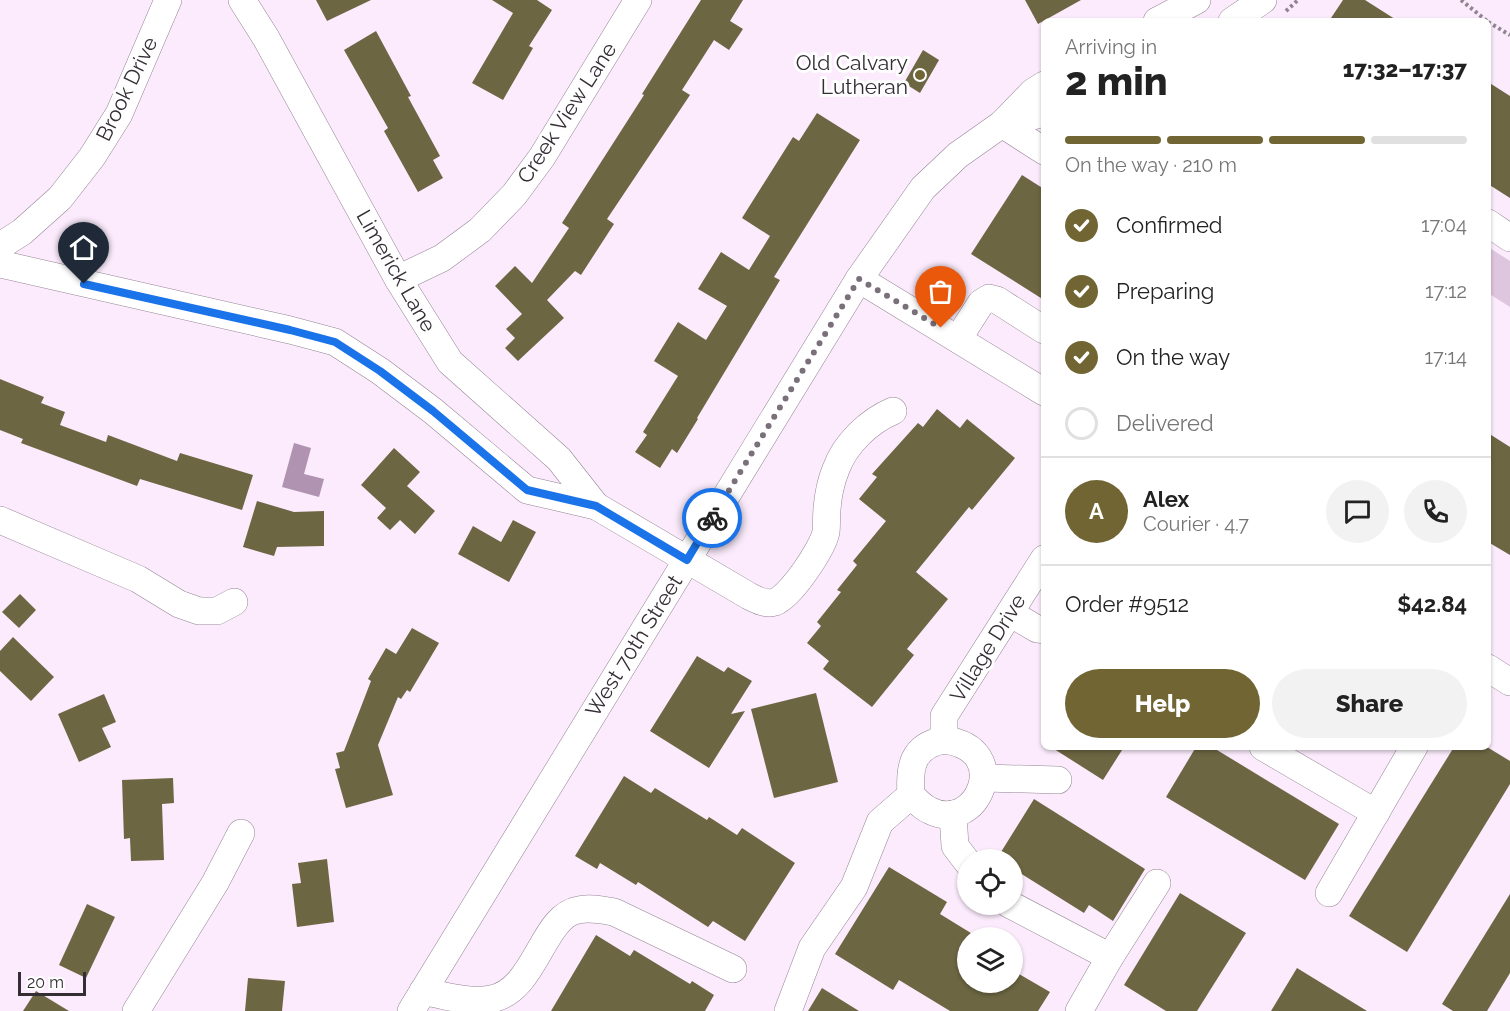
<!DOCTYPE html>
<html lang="en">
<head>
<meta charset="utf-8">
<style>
  :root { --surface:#fff; --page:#f2f2f2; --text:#222; --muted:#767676; --line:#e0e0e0; --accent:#716633 }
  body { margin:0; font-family:Raleway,sans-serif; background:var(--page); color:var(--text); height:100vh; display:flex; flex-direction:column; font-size:22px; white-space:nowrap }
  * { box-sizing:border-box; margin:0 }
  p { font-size:20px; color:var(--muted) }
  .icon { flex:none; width:33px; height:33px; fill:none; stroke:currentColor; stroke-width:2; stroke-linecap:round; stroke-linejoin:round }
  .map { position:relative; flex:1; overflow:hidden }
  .panel { position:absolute; left:1041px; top:18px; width:450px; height:732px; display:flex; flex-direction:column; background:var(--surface); border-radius:9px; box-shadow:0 2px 4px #0004 }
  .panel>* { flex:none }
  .tools { position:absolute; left:957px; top:849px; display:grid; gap:12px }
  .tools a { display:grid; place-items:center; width:66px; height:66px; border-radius:50%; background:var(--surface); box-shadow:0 2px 4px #0004; font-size:30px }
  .scale { position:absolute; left:18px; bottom:15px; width:68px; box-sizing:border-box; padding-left:6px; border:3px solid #342e34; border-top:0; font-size:16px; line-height:21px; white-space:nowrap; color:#342e34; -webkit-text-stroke:4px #fefefe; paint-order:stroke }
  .pin { position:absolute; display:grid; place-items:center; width:51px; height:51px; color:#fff; margin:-62px -26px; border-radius:50% 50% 50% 0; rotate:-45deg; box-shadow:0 0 6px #0007 }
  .pin .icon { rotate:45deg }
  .courier { position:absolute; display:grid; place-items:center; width:60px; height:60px; margin:-30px; border:4px solid #1a73e8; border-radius:50%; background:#fff; color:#222; box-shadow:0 2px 8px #0007 }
  .headline em { font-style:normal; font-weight:800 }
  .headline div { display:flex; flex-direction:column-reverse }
  .headline { display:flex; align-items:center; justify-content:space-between; height:102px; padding:0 24px }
  h1 { font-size:39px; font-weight:800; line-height:45px }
  .bar { display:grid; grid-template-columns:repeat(4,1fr); gap:9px 6px; align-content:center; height:72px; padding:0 24px }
  .bar i { height:8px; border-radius:4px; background:var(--line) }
  .bar .active { background:var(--accent) }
  .bar p { grid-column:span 4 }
  .line { display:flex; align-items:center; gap:15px; padding:0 24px; border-top:2px solid var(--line) }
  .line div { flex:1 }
  .round { display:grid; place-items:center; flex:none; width:63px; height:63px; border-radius:32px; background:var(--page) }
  ol { padding:0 24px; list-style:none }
  li { display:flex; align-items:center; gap:18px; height:66px }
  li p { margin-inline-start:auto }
  li .icon { padding:6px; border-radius:50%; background:var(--accent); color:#fff; stroke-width:4 }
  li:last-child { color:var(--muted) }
  li i { width:33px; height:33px; border:3px solid var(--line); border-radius:50% }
  .cta { display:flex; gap:12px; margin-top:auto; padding:12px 24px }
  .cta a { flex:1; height:69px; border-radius:36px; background:var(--accent); color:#fff; font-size:24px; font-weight:800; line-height:69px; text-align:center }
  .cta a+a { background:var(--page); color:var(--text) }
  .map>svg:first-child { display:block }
  .green { fill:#dec6de }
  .water { fill:#af93b0 }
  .building { fill:#6d6643 }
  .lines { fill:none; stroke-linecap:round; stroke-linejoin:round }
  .minor-casing { stroke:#948594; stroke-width:28 }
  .path { stroke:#8f848f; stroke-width:4; stroke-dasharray:3 3; stroke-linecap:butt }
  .minor { stroke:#fff; stroke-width:27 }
  .done { stroke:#7a707a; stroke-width:6; stroke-dasharray:0 10.8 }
  .route { stroke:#1a73e8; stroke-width:8 }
  .poi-dot { fill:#716633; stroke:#fefefe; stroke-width:2 }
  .labels { text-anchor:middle; stroke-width:6; stroke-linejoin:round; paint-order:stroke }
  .poi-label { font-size:21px; fill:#342e34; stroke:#fefefe; text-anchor:end }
  .street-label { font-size:21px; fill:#342e34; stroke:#fefefe }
</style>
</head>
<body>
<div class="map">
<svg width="1510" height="1011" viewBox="0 0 1510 1011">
  <rect width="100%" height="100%" fill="#fbebfc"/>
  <path class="green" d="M1488,247L1510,261V307L1488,293Z"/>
  <path class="water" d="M294,443L311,448L304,474L324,479L319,497L282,487Z"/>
  <g class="building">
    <path d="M316,0H371L327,21Z"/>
    <path d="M492,0H537L552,10L529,46L533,48L503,100L472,83L513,13Z"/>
    <path d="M701,0H743L730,21L743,29L729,50L714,40L682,90L690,95L607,219L614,224L581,275L575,271L547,300L564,318L518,361L505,348L515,338L506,329L522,314L495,286L515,266L532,283L569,228L562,223L644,95L642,94Z"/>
    <path d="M1025,0H1081L1038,24Z"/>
    <path d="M1343,0H1365L1398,21H1329Z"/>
    <path d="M376,31L411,96L408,97L440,156L433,160L443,178L418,192L384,131L388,128L344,50Z"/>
    <path d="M923,50L939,60L920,93L904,83Z"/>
    <path d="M1488,82L1510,96V198L1488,184Z"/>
    <path d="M817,113L860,140L774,277L780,280L697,418L698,419L677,453L672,449L660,468L635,452L647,435L643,432L678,376L654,361L678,322L706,340L727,306L698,289L721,252L749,270L770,236L742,218L793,137L799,141Z"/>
    <path d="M1022,175L1044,189V300L971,254Z"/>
    <path d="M0,379L44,397L41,403L65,412L60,425L106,442L108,435L177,461L180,453L253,475L242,510L140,479L137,486L21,443L23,439L0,430Z"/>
    <path d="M937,409L960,428L967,419L1015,458L972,510L969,507L916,572L948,599L907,649L914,655L872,707L823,669L829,661L807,643L821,626L817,622L841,592L837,590L857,565L853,561L886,521L859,499L877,477L872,474L918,423L923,427Z"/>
    <path d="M1488,433L1510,447V555L1488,542Z"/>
    <path d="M394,448L420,472L407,486L435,511L415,534L400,520L390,530L377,518L386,508L361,485Z"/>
    <path d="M257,501L294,512L324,511V546L277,547L274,556L243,547Z"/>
    <path d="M513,520L536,532L509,582L458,554L473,526L501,542Z"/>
    <path d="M20,594L36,610L19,628L2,612Z"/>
    <path d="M412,628L439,643L410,692L407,690L401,699L398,697L378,745L393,795L346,808L335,769L340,768L336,753L344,751L371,681L368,679L386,648L396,654Z"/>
    <path d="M13,637L54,677L31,701L0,671V651Z"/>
    <path d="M697,656L724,672L728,667L752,681L731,714L745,711L709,768L650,731Z"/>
    <path d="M816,693L838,782L774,798L751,709Z"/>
    <path d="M104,694L116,722L102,728L111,747L79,762L58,714Z"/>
    <path d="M1051,747H1124L1103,780Z"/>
    <path d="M1196,747H1212L1339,824L1305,880L1166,797Z"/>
    <path d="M1454,747H1487L1510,761V784L1407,952L1349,916Z"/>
    <path d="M624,776L651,793L655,788L707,820L709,817L737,835L742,828L795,863L745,941L713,921L708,927L638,882L636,885L600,863L597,869L575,856Z"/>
    <path d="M173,778L174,803L162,804L164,860L131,861L130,838L124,839L122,780Z"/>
    <path d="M1034,799L1145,869L1113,921L1089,905L1084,913L1012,868V860H996Z"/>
    <path d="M327,859L334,922L297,927L292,884L301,883L298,863Z"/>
    <path d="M889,867L947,902L940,914L979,938H968V982H1012V970L1050,992L1038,1011H950L899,980L893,990L835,954Z"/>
    <path d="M1180,893L1246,933L1197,1011H1166L1124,985Z"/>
    <path d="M1510,894V973L1487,1011H1453L1442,1004Z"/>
    <path d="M87,904L115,917L86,978L59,965Z"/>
    <path d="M596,935L630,956L634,950L690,984L692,981L714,995L705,1011H551Z"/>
    <path d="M1297,968L1367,1011H1271Z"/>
    <path d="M248,978L285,981L282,1011H245Z"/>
    <path d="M822,988L859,1011H808Z"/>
    <path d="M36,991L69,1011H23Z"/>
  </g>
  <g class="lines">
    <defs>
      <g id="minor">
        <path d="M242,0L266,38L398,279L450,362L559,459L596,506"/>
        <path d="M1157,21L1197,0"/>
        <path d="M1232,21L1263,0"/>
        <path d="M1002,124L1044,151"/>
        <path d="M1003,124L1044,113"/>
        <path d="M1488,223L1510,238"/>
        <path d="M0,246L22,232L60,198L92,157L119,114L168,0"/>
        <path d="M0,264L290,330L335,342L380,371L433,411L527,490L596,506L749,596C757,600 766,605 775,602C791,596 823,548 826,532C827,524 826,517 827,509C828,496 831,481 836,469C845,444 869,421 893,411"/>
        <path d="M398,279L442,258L480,230L514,195L542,157L638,0"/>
        <path d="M859,279L1044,392"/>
        <path d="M958,339L981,303L989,298L997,300L1044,330"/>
        <path d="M0,520L138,579L179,604L199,611H217L234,602"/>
        <path d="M1010,613L1037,629L1044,630"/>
        <path d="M1488,668L1510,682"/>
        <path d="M944,740C1015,748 977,836 929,810C922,807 916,800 911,795C909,767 912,746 944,740Z"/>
        <path d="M944,740V716L1044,559"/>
        <path d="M1263,747L1376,813"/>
        <path d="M985,778L1058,780"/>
        <path d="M953,814L955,846L968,863"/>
        <path d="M1329,893L1414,747"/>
        <path d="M1009,904L1110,957L1079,1011"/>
        <path d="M1110,957L1157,883"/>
        <path d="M423,991C446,996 468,1003 491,999C536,991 542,916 578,910C590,907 602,910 614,912L733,969"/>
        <path d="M136,1011L215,883L241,833"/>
        <path d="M411,1011L859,279L923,188L958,155L1002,124L1033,92L1044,85"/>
        <path d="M788,1011L812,948L854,887L880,822L911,795"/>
      </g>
    </defs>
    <use href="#minor" class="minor-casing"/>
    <g class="path">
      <path d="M1461,0L1487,21"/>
      <path d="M1286,11L1298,0"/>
      <path d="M1488,22L1510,35"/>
    </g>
    <use href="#minor" class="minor"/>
  </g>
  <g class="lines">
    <path class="done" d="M712,518L859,279L941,328"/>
    <path class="route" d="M84,284L290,330L335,342L380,371L433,411L527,490L596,506L687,560L712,518"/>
  </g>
  <circle class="poi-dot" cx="920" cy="75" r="6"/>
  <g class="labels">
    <g class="poi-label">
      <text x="908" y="70">Old Calvary<tspan x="908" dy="24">Lutheran</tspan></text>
    </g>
    <g class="street-label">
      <text transform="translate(127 89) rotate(-64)" y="7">Brook Drive</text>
      <text transform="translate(567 113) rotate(-57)" y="7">Creek View Lane</text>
      <text transform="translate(396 271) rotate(60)" y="7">Limerick Lane</text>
      <text transform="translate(634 646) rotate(-58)" y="7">West 70th Street</text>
      <text transform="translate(988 648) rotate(-58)" y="7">Village Drive</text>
    </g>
  </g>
</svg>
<div class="tools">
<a><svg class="icon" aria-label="locate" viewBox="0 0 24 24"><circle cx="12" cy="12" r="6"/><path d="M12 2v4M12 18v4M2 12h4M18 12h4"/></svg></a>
<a><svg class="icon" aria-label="layers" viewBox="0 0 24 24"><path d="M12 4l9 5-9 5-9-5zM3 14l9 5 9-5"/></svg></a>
</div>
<div class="scale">20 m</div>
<div class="pin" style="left:941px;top:328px;background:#ea580c"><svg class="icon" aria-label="bag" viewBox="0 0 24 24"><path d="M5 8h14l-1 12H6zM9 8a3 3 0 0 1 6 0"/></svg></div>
<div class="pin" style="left:84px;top:284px;background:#1f2937"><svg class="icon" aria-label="home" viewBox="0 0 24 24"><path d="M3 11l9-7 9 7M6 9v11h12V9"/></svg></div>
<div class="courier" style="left:712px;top:518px"><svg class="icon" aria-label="bike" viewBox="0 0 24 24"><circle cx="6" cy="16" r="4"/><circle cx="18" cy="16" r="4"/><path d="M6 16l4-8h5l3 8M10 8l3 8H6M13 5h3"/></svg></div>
<section class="panel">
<div class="headline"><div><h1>2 min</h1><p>Arriving in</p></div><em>17:32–17:37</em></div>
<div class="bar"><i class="active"></i><i class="active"></i><i class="active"></i><i></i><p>On the way · 210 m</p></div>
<ol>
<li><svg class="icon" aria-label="check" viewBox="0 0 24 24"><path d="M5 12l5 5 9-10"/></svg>Confirmed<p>17:04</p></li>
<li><svg class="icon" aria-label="check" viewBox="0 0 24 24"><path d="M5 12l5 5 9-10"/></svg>Preparing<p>17:12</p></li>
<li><svg class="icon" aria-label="check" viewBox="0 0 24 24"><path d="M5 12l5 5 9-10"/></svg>On the way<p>17:14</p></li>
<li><i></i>Delivered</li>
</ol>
<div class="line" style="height:108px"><b class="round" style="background:var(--accent);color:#fff">A</b><div><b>Alex</b><p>Courier · 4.7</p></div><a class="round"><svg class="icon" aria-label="chat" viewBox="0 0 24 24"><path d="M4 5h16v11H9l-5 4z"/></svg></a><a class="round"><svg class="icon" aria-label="phone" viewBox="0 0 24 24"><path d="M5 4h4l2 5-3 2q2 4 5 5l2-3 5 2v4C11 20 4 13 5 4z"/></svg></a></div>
<div class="line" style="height:78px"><div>Order #9512</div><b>$42.84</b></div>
<div class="cta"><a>Help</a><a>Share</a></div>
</section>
</div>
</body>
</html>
